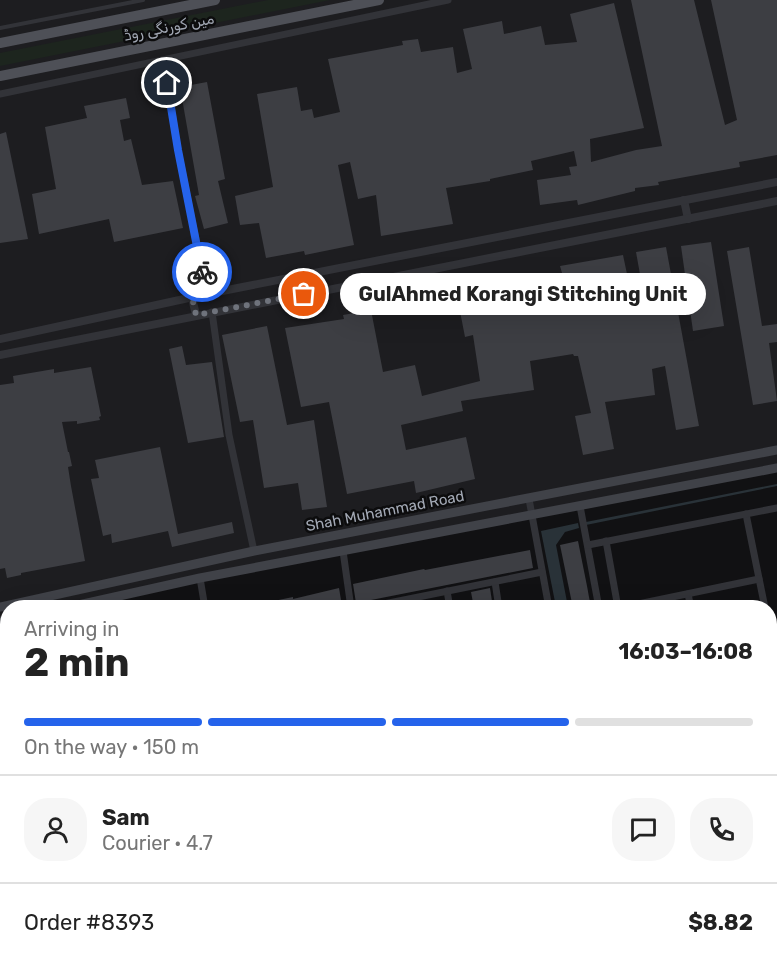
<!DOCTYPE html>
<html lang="en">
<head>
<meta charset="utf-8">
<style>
  :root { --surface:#fff; --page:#f6f6f6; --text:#222; --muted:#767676; --line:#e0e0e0; --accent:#2563eb }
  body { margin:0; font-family:Rubik,Cairo,sans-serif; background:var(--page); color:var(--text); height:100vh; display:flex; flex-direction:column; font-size:22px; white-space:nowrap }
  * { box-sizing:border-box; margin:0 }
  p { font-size:20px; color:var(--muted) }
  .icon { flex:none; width:33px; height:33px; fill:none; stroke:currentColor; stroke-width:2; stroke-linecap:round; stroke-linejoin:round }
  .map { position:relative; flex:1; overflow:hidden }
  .drawer { position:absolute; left:0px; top:600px; width:777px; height:372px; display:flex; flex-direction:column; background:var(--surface); border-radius:24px 24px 0 0; box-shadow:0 6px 24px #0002 }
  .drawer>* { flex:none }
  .pin { position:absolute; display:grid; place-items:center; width:51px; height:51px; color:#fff; margin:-26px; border:3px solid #fff; border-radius:50%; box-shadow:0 2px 6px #0007 }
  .courier { position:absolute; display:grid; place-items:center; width:60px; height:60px; margin:-30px; border:4px solid #2563eb; border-radius:50%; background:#fff; color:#222; box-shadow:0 2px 8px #0007 }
  .bubble { position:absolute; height:42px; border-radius:21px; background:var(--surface); box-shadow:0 6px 24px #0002; font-size:20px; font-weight:700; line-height:42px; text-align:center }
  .summary em { font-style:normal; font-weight:700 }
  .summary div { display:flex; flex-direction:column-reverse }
  .summary { display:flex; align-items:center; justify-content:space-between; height:102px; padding:0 24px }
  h1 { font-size:39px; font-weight:700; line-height:45px }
  .bar { display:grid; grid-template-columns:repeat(4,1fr); gap:9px 6px; align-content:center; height:72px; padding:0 24px }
  .bar i { height:8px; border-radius:4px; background:var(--line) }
  .bar .current { background:var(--accent) }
  .bar p { grid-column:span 4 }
  .line { display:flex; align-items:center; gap:15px; padding:0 24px; border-top:2px solid var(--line) }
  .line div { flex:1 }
  .round { display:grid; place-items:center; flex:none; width:63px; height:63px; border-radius:24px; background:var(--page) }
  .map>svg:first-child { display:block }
  .built { fill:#1d1d20 }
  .green { fill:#1d251e }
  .water { fill:#293238 }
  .building { fill:#3d3e43 }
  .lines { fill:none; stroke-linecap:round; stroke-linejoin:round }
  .service { stroke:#323338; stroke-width:4 }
  .minor { stroke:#323338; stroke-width:7 }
  .tertiary { stroke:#323338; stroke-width:8 }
  .secondary { stroke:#404248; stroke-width:9 }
  .primary { stroke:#4e5057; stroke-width:10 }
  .done { stroke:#6f737c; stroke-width:6; stroke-dasharray:0 10.8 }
  .route { stroke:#2563eb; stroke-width:8 }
  .labels { text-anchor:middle; stroke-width:5; stroke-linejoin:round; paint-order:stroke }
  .street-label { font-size:15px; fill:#a2a8b4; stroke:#0c0c0d }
</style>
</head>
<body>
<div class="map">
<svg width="777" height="972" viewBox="0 0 777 972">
  <rect width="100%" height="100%" fill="#111113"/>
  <path class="built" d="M0,0H777V464L54,607L8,608L7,617L0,618Z"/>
  <path class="green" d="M268,0H330L0,66V53Z"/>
  <g class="water">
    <path d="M777,484V486L586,525V522Z"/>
    <path d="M578,523L579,528L565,532L556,545L568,607H556L541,531Z"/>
  </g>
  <g class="building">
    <path d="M631,0H694L725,125L737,120L711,0H777V155L739,162L740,167L658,182L659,185L635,188V191L578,205L577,200L540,205L537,180L571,175L569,167L577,166L574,151L531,161L533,170L490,179V181L446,188L453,224L381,236L376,195L358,199L350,162L338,165L354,245L305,255L304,251L266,258L259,223L240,225L235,196L273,187L257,94L297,87L301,111L312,109L314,118L340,112L328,59L403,45L402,41L418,39L421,52L453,47L457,73L472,69L463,29L502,21L504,34L541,26L545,45L577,42L570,14L614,3L644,128L590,139L591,162L636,150L662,146Z"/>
    <path d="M207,82L225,179L218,181L228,223L204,229L195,196L199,195L180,87Z"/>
    <path d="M126,98L130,118L120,120L124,141L131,139L142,185L173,181L183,228L114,242L109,219L39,234L32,194L56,189L45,127L87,118L84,106Z"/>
    <path d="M6,132L28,239L0,243V134Z"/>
    <path d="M711,242L724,326L693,331L681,246Z"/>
    <path d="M666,247L699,426L676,430L665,366L652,369L655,395L605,402L614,449L583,455L575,416L591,413L578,356H574L573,354L530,361L534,390L461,401L463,411L401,425L406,450L466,437L475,479L416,493L414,481L347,494L329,402L301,407L285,328L344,319L343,315L371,310L383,372L415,365L422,396L480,381L473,335L465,337L457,296L493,289L492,285L562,273L560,266L623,255L631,293L643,291L636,252Z"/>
    <path d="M749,247L762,326L777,324V342L769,343L777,401L753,405L727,251Z"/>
    <path d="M267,326L287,425L314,420L327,507L302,510L298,483L264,488L253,420L240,422L222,335Z"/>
    <path d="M182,346L186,365L212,362L224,437L188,443L169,349Z"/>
    <path d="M91,367L101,416L99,417L100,420L77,424V421L62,422L68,452H69L72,466L68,467L71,486L85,561L21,573V575L7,578L5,568L0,569V385L14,383L13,376L54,369V373Z"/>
    <path d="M160,447L178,534L232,522L234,533L172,547L168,531L112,543L111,534L103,536L91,479L99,478L95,460Z"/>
    <path d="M578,541L587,586L591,608H573L560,545Z"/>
    <path d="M530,550L533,568L356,603L353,584L424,569L425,570Z"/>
    <path d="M339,588L342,606L259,608V604L293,597V599Z"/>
    <path d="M490,588L493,608H474L471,592Z"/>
    <path d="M8,724V744H4L8,762V856L0,857V725Z"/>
    <path d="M2,926L8,948V964H9L10,972H0V927Z"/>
    <path d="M777,947V972H695L693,964H770V948Z"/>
    <path d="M21,964H48L49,972H22Z"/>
    <path d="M183,964H220L221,972H185Z"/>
  </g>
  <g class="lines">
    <path class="service" d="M0,28L143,0"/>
    <g class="minor">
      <path d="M164,61L178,150L207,294"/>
      <path d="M0,94L448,0"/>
      <path d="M212,312L229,435L254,551"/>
      <path d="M529,499L549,608"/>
      <path d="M580,506L599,608"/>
      <path d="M746,514L765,608"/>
      <path d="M606,541L618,608"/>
      <path d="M588,545L777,508"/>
      <path d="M343,551L351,608"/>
      <path d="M200,578L205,608"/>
      <path d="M495,582L499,608"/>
      <path d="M447,591L450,608"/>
      <path d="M688,594L691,608"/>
      <path d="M364,608L542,572"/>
      <path d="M619,608L759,579"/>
      <path d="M6,620L8,631"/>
      <path d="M770,633L777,671"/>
      <path d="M0,718L8,716"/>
      <path d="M0,890L8,927"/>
      <path d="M15,964L16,972"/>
      <path d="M72,964L74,972"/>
      <path d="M128,964L129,972"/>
      <path d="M177,964L179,972"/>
      <path d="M226,964L227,972"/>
      <path d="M272,964L274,972"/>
      <path d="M321,964L322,972"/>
      <path d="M369,964L371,972"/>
      <path d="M420,964L421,972"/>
      <path d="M470,964L471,972"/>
      <path d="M518,964L519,972"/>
      <path d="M567,964L568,972"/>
      <path d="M617,964L618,972"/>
      <path d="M668,964L669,972"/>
      <path d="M687,964L689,972"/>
    </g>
    <g class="tertiary">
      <path d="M684,200L688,219"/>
      <path d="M192,298L196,315"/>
      <path d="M0,339L207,294L777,182"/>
      <path d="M0,355L777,201"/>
      <path d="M770,926L777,925"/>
      <path d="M770,938L777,936"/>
    </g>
    <g class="secondary">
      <path d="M0,607L254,551L777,450"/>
      <path d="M65,608L200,578L777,468"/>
      <path d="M0,621L8,620"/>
    </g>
    <g class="primary">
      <path d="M0,43L215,0"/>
      <path d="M0,76L379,0"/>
    </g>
  </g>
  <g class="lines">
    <path class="done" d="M202,272L207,294L192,297L196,315L304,294"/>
    <path class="route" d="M167,83L178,150L202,272"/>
  </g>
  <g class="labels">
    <g class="street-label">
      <text transform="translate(169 27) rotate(-11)" y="5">مین کورنگی روڈ</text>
      <text transform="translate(385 511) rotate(-11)" y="5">Shah Muhammad Road</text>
    </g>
  </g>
</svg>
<div class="pin" style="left:304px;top:294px;background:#ea580c"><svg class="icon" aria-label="bag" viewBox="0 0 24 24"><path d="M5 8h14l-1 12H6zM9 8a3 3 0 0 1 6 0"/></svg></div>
<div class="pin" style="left:167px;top:83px;background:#1f2937"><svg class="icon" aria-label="home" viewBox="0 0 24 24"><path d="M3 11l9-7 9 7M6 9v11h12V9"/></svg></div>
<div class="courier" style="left:202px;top:272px"><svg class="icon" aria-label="bike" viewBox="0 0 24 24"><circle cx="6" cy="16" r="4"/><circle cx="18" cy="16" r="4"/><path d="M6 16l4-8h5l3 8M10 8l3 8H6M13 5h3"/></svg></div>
<div class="bubble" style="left:340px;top:273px;width:366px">GulAhmed Korangi Stitching Unit</div>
<section class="drawer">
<div class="summary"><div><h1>2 min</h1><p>Arriving in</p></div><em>16:03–16:08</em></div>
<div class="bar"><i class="current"></i><i class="current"></i><i class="current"></i><i></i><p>On the way · 150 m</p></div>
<div class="line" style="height:108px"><a class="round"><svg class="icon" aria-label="person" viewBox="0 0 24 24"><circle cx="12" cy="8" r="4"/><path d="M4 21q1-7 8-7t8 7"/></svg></a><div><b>Sam</b><p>Courier · 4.7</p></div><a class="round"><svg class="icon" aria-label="chat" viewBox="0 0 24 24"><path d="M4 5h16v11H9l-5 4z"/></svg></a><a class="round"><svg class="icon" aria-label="phone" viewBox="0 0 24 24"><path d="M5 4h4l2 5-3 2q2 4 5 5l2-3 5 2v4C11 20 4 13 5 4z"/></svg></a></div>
<div class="line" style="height:78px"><div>Order #8393</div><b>$8.82</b></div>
</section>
</div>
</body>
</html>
